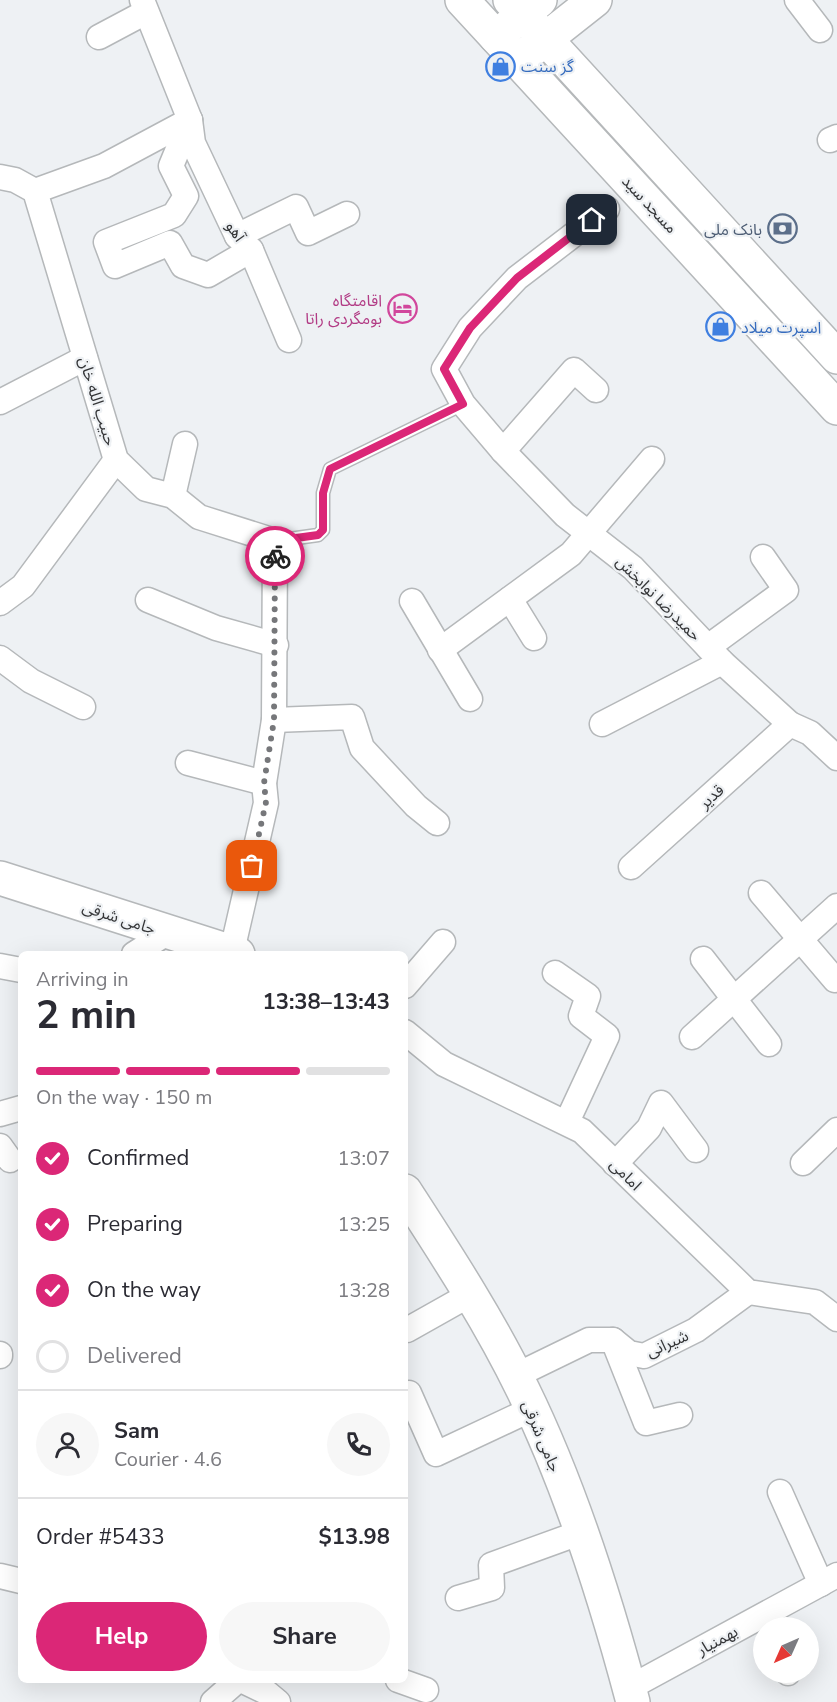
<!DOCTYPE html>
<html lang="en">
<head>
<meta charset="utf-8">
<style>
  :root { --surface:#fff; --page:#f7f7f7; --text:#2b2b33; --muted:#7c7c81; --line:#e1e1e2; --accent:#db2777 }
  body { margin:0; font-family:"Nunito Sans","Noto Sans Arabic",sans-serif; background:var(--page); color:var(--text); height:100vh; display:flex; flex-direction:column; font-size:22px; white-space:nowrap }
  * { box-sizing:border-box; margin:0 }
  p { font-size:20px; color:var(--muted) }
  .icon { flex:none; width:33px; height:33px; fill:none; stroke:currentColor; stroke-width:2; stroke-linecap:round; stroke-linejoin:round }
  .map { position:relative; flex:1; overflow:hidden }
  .details { position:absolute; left:18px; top:951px; width:390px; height:732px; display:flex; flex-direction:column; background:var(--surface); border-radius:9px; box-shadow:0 6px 24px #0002 }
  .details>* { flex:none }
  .needle { width:39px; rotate:225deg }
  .controls { position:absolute; left:753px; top:1617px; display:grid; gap:12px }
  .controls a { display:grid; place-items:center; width:66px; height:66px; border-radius:50%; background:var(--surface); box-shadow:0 6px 24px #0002; font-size:30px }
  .pin { position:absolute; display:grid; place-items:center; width:51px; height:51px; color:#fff; margin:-26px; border-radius:12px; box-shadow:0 3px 9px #0006 }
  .courier { position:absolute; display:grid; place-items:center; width:60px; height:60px; margin:-30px; border:4px solid #db2777; border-radius:50%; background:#fff; color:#222; box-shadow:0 2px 8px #0007 }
  .head em { font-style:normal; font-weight:700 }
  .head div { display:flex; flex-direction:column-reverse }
  .head { display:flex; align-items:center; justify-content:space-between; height:102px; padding:0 18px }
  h1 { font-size:39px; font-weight:700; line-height:45px }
  .bar { display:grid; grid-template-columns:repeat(4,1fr); gap:9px 6px; align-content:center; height:72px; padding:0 18px }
  .bar i { height:8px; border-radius:4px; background:var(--line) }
  .bar .current { background:var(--accent) }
  .bar p { grid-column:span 4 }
  .line { display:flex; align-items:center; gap:15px; padding:0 18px; border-top:2px solid var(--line) }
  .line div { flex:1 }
  .round { display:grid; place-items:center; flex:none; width:63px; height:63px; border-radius:32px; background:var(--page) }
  ol { padding:0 18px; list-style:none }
  li { display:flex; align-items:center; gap:18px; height:66px }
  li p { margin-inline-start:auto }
  li .icon { padding:6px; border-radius:50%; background:var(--accent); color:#fff; stroke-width:4 }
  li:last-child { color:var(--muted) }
  li i { width:33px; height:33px; border:3px solid var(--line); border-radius:50% }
  .action { display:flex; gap:12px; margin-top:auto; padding:12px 18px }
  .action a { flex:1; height:69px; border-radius:36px; background:var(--accent); color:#fff; font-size:24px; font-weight:700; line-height:69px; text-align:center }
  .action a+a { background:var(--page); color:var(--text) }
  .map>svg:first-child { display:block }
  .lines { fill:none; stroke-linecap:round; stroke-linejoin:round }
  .lane-casing { stroke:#b5b8ba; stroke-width:15 }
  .street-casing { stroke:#b5b8ba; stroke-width:27 }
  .secondary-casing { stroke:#b5b8ba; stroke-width:36 }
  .primary-casing { stroke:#b5b8ba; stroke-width:36 }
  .lane { stroke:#fff; stroke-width:12 }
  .street { stroke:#fff; stroke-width:24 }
  .secondary { stroke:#fff; stroke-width:33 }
  .primary { stroke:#fff; stroke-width:33 }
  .done { stroke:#76777a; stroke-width:6; stroke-dasharray:0 10.8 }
  .route { stroke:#db2777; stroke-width:8 }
  .labels { text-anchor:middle; stroke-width:4.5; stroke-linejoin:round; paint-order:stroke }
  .shop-label { font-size:16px; fill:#366cbe; stroke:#eef1f4; text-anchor:start }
  .street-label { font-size:16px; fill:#353638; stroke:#eef1f4 }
  .service-label { font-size:16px; fill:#4e5e75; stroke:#eef1f4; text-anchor:end }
  .hotel-label { font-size:16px; fill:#b23c85; stroke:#eef1f4; text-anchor:end }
</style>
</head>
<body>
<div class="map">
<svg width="837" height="1702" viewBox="0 0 837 1702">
  <rect width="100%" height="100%" fill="#eef1f4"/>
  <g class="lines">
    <defs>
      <path id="lane" d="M275,541L318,535L323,530V493L330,469L463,404"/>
      <g id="street">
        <path d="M142,0L190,120L193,143L237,236L251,250L289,340"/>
        <path d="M797,0L820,30"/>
        <path d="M99,37L146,12"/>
        <path d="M190,120L171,166L186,196L174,215L106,242L115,266L170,243L183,266L208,275L251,250"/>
        <path d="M830,140L837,137"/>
        <path d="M0,177L15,180L35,191L116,460L146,489L173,496L199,517L275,541L274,720L264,783L266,803L232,951"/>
        <path d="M35,191L104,166L190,120"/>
        <path d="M607,209L517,278L470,328L444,369L463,404L503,451L565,515L633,568L722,662L790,724L810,733L837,758"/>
        <path d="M237,236L296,207L308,233L347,214"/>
        <path d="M0,402L85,358"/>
        <path d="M503,451L574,370L596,390"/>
        <path d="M173,496L185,444"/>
        <path d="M510,599L534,638"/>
        <path d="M148,600L216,628L276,645"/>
        <path d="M412,601L470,699"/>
        <path d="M0,603L23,586L116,460"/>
        <path d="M708,647L786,590L763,557"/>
        <path d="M440,650L571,554L652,459"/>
        <path d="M0,658L31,681L83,707"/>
        <path d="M274,720L352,717L362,748L416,806L437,823"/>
        <path d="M602,724L722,662"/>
        <path d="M188,763L264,783"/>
        <path d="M631,867L790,724"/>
        <path d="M761,893L835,980"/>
        <path d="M134,954L167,933"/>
        <path d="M703,959L769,1044"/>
        <path d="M0,966L21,970"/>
        <path d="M555,973L588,996L581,1016L607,1036L567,1122"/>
        <path d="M405,986L443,942"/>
        <path d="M405,1032L444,1064L582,1131L748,1292L815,1302L837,1319"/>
        <path d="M692,1037L837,906"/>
        <path d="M0,1114L21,1108"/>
        <path d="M0,1146L10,1160"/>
        <path d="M803,1163L837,1130"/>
        <path d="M615,1164L649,1128L661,1103L696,1150"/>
        <path d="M407,1330L471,1294"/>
        <path d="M613,1340L646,1423L680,1415"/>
        <path d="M0,1354V1356"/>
        <path d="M515,1376L589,1340H613L629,1353L644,1356L696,1330L748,1292"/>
        <path d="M409,1393L436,1454L532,1409"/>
        <path d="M780,1492L821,1584"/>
        <path d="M0,1576L21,1581"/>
        <path d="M458,1598L492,1588L491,1565L582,1532"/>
        <path d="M788,1672V1673"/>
        <path d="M241,1680L266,1692L278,1702"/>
        <path d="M398,1680L426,1690"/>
        <path d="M629,1688L837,1575"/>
        <path d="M213,1702L238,1680"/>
      </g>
      <g id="secondary">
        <path d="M496,37L540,0"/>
        <path d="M519,60L595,0"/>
        <path d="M0,878L238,954"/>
        <path d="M405,1191C447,1256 489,1320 523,1390C571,1488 605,1596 633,1702"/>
      </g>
      <g id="primary">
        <path d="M462,0L837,408"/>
        <path d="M510,0L837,357"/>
      </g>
    </defs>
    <use href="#lane" class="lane-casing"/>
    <use href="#street" class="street-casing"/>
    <use href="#secondary" class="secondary-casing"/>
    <use href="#primary" class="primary-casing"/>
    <use href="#lane" class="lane"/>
    <use href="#street" class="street"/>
    <use href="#secondary" class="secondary"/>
    <use href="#primary" class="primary"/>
  </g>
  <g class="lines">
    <path class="done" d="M252,866L266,802L264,783L274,720L275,556"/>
    <path class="route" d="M275,556L274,541L318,535L323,530V493L330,469L463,404L444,369L470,328L517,278L592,220"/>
  </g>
  <defs>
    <symbol id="shop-ring" viewBox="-11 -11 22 22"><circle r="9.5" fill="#eef1f4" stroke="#3f7fe0" stroke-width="1.5"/><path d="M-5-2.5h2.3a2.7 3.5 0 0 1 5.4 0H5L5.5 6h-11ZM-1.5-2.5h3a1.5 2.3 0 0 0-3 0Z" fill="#3f7fe0"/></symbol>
    <symbol id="bank-ring" viewBox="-11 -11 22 22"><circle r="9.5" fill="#eef1f4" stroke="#5c6f8a" stroke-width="1.5"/><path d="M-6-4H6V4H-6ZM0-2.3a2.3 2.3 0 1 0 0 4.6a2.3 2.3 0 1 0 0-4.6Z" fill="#5c6f8a"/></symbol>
    <symbol id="hotel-ring" viewBox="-11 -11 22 22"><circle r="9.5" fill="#eef1f4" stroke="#d1479c" stroke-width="1.5"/><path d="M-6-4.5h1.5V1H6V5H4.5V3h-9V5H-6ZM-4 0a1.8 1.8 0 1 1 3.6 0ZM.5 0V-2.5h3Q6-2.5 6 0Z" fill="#d1479c"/></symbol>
  </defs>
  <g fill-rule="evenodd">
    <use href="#shop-ring" x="484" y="50" width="33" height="33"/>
    <use href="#bank-ring" x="766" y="212" width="33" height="33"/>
    <use href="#hotel-ring" x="386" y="292" width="33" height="33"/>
    <use href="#shop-ring" x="704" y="310" width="33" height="33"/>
  </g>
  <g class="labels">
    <g class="shop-label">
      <text x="521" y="72">گز سنت</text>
      <text x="741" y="333">اسپرت میلاد</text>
    </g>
    <g class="street-label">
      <text transform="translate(650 204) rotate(47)" y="6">مسجد سید</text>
      <text transform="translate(236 231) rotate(56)" y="6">آهو</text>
      <text transform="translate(98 401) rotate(73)" y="6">حبیب الله خان</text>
      <text transform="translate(659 598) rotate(45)" y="6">حمیدرضا نوابخش</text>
      <text transform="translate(711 796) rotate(-42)" y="6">قدیر</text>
      <text transform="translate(119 917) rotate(18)" y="6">جامی شرقی</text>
      <text transform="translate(626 1174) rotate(45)" y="6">امامی</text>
      <text transform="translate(667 1343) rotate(-24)" y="6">شیرانی</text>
      <text transform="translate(542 1436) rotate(67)" y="6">جامی شرقی</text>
      <text transform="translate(717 1640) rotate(-29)" y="6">بهمنیار</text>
    </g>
    <g class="service-label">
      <text x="762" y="235">بانک ملی</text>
    </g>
    <g class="hotel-label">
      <text x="382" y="306">اقامتگاه<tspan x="382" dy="18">بومگردی راتا</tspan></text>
    </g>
  </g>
</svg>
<div class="controls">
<a><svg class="needle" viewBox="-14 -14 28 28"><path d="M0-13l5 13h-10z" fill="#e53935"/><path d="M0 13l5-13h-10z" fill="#7c7c81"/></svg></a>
</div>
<div class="pin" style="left:252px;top:866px;background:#ea580c"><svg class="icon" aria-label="bag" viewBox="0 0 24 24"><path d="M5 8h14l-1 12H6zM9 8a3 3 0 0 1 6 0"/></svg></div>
<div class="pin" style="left:592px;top:220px;background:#1f2937"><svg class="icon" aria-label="home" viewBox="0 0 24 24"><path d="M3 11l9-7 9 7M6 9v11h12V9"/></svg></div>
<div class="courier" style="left:275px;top:556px"><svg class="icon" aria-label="bike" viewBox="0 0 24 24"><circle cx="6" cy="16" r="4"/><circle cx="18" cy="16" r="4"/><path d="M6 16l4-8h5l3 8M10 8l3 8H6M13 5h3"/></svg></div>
<section class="details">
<div class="head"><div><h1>2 min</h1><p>Arriving in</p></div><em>13:38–13:43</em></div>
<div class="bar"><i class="current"></i><i class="current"></i><i class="current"></i><i></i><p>On the way · 150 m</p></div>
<ol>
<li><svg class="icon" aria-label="check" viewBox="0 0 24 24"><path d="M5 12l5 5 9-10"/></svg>Confirmed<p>13:07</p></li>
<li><svg class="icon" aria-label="check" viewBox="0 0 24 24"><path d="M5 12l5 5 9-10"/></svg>Preparing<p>13:25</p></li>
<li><svg class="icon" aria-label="check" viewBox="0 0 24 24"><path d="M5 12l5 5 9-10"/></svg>On the way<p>13:28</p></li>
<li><i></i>Delivered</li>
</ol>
<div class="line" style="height:108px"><a class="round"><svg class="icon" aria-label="person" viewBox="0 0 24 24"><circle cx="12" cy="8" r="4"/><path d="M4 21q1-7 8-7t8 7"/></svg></a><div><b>Sam</b><p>Courier · 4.6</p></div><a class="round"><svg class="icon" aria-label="phone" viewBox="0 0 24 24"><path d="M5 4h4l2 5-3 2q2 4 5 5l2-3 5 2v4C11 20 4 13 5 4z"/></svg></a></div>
<div class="line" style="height:78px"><div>Order #5433</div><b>$13.98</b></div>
<div class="action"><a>Help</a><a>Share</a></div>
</section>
</div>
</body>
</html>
